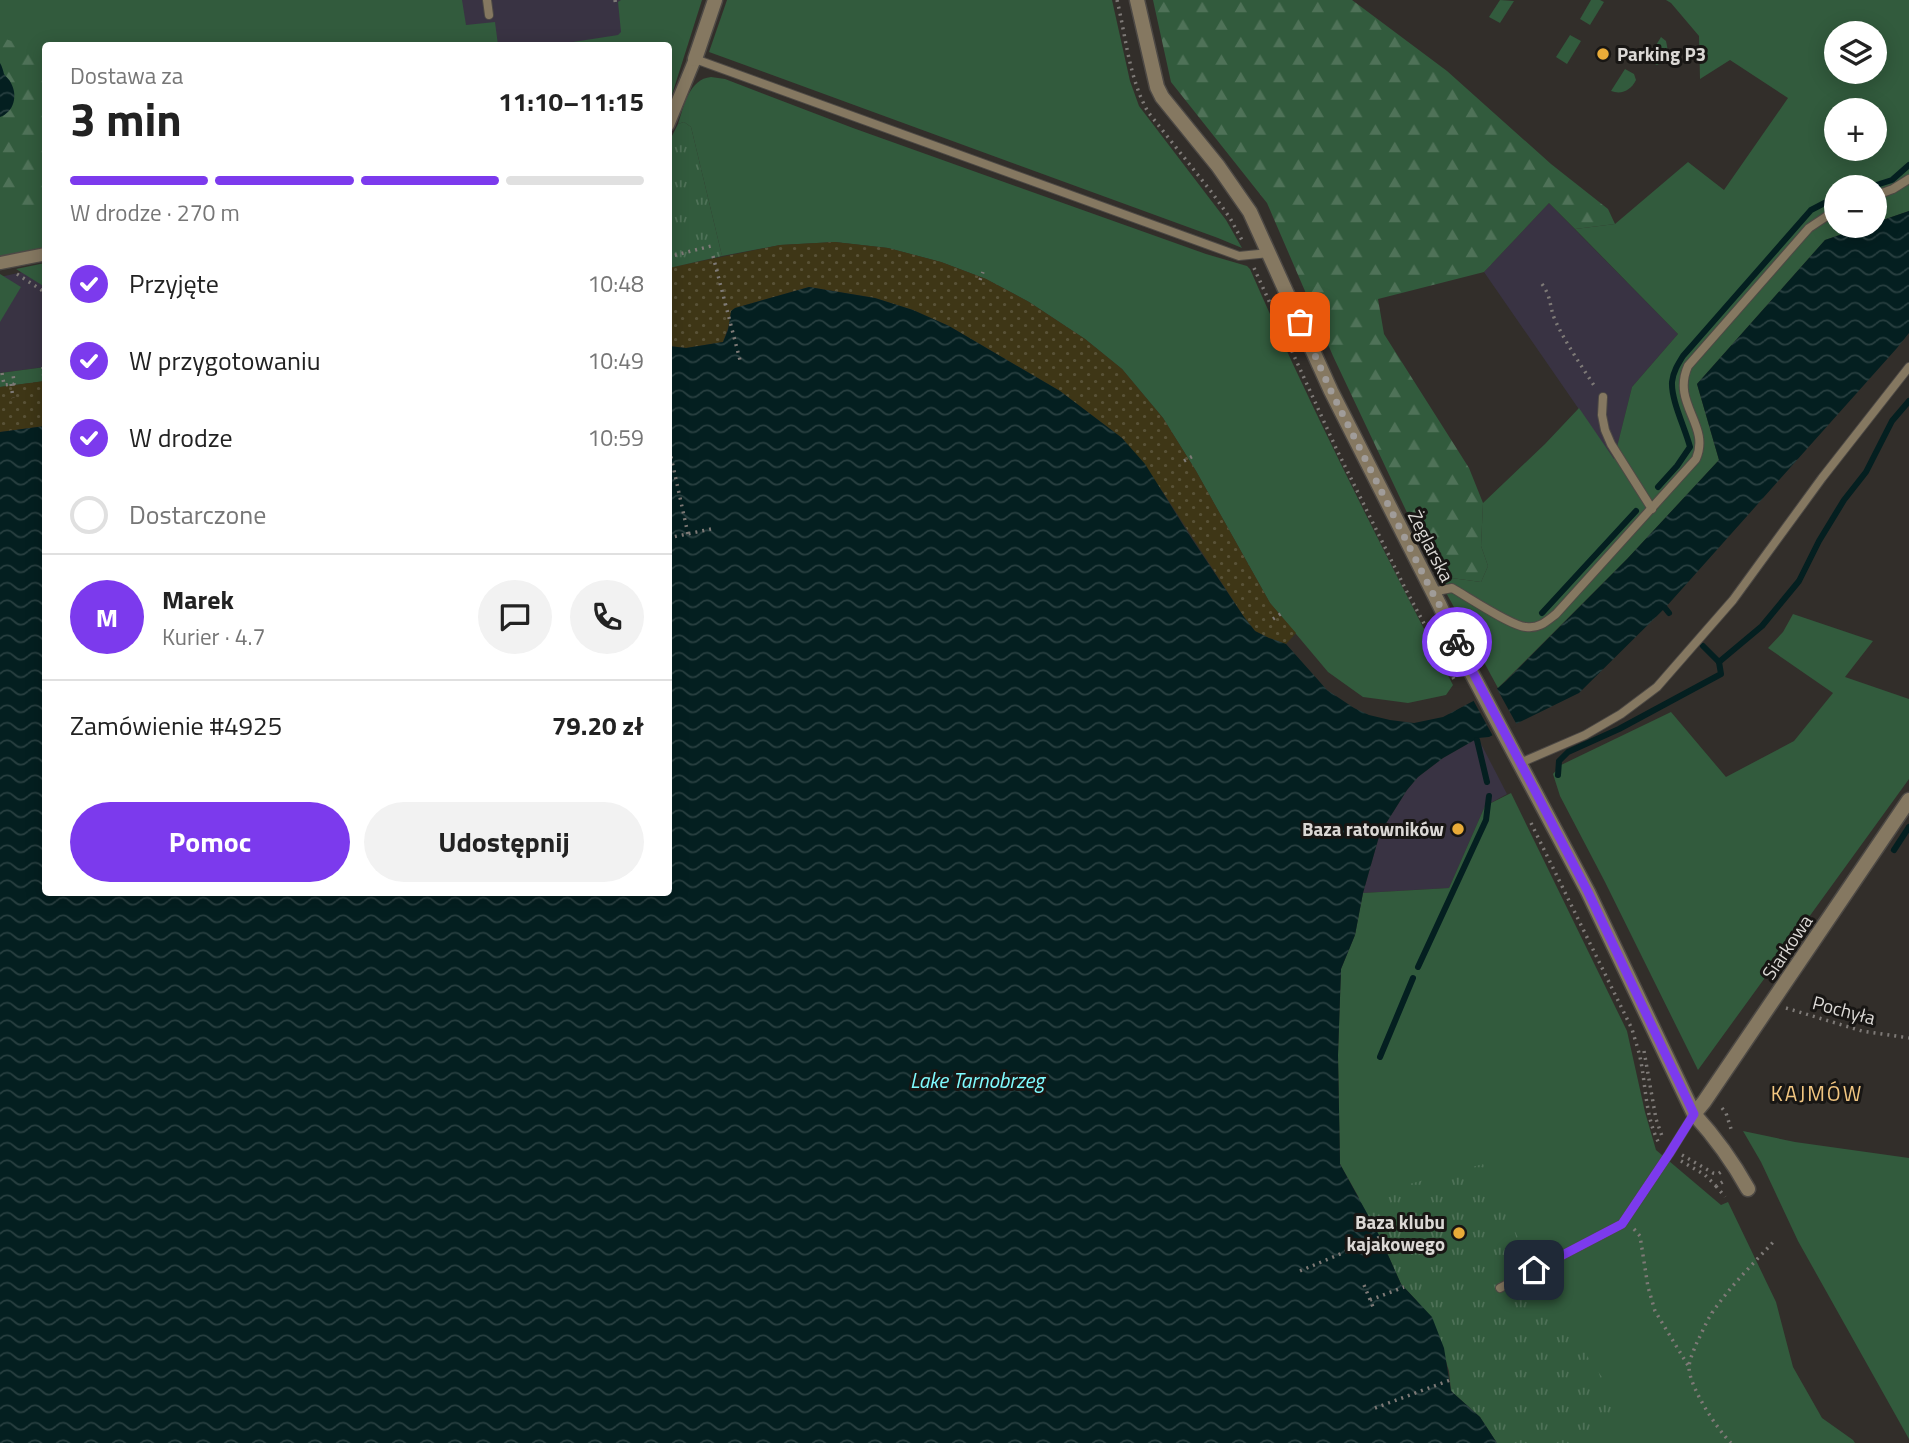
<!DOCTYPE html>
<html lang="pl">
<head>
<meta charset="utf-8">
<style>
  :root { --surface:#fff; --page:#f2f2f2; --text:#222; --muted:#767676; --line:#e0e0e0; --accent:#7c3aed }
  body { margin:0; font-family:"Titillium Web",sans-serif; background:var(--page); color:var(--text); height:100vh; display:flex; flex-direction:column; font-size:26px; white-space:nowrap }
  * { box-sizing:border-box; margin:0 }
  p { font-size:23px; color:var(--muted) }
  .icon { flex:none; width:38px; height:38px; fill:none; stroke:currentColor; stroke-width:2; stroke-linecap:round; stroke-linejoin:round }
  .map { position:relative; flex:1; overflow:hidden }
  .panel { position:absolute; left:42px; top:42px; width:630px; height:854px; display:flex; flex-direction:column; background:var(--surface); border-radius:7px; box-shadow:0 4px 18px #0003 }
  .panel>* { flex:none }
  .fabs { position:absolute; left:1824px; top:21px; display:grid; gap:14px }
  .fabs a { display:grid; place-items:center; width:63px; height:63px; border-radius:50%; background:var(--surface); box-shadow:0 4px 18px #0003; font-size:35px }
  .pin { position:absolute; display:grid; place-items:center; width:60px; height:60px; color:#fff; margin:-30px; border-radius:14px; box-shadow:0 4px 10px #0006 }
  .courier { position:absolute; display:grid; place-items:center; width:70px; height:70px; margin:-35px; border:5px solid #7c3aed; border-radius:50%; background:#fff; color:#222; box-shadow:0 2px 9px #0007 }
  .overview em { font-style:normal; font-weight:700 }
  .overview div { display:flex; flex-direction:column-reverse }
  .overview { display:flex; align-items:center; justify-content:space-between; height:119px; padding:0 28px }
  h1 { font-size:46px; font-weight:700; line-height:52px }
  .bar { display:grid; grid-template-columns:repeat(4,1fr); gap:10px 7px; align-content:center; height:84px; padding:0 28px }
  .bar i { height:9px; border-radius:5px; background:var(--line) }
  .bar .on { background:var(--accent) }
  .bar p { grid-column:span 4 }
  .line { display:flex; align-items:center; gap:18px; padding:0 28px; border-top:2px solid var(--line) }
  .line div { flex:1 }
  .round { display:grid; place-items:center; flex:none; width:74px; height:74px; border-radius:37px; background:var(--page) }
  ol { padding:0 28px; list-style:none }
  li { display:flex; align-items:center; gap:21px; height:77px }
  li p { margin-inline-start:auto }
  li .icon { padding:7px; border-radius:50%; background:var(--accent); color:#fff; stroke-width:4 }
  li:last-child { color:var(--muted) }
  li i { width:38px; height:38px; border:4px solid var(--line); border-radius:50% }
  .cta { display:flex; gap:14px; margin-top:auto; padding:14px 28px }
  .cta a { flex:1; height:80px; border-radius:42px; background:var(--accent); color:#fff; font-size:28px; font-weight:700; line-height:80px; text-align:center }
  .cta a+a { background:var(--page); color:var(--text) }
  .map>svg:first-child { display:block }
  .commercial { fill:#393343 }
  .green { fill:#325b3d; fill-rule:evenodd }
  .forest { fill:url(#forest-firs) }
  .sand { fill:url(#sand-dots) }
  .park { fill:url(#park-tufts) }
  .water { fill:url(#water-waves) }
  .pier { fill:#322e2a }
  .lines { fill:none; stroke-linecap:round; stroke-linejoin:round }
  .stream { stroke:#041f20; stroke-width:6 }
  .service-casing { stroke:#4d4945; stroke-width:10 }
  .pedestrian-casing { stroke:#4d4945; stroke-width:15 }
  .minor-casing { stroke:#4d4945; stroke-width:17 }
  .path { stroke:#7e7a77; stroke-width:3.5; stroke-dasharray:2 5; stroke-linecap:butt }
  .service { stroke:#857861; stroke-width:8 }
  .pedestrian { stroke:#857861; stroke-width:12 }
  .minor { stroke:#857861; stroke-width:14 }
  .done { stroke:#a09c99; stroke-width:7; stroke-dasharray:0 12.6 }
  .route { stroke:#7c3aed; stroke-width:9 }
  .poi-dot { fill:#e9ab38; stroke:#181614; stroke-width:2.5 }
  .labels { text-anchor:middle; stroke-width:6; stroke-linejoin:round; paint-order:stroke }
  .poi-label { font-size:19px; font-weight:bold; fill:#dbd8d5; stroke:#181614; text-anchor:end }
  .street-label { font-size:19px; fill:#dbd8d5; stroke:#181614 }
  .water-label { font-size:21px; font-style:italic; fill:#7ffbff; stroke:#181614 }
  .neighbourhood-label { font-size:21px; letter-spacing:2px; fill:#f2c681; stroke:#181614 }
</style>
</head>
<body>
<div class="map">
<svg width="1909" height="1443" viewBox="0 0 1909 1443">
  <defs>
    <pattern id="forest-firs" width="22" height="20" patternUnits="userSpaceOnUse" patternTransform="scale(1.75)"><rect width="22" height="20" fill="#325b3d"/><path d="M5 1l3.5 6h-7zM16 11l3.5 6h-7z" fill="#4f7258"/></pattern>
    <pattern id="sand-dots" width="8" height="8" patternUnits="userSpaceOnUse" patternTransform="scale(1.75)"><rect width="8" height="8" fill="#3e3616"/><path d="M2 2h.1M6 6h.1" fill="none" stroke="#595237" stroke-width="1.8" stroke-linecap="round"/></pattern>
    <pattern id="park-tufts" width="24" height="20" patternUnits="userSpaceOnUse" patternTransform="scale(1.75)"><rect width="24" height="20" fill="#325b3d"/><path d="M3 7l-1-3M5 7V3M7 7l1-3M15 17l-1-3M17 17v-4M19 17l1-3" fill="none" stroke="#4f7258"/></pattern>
    <pattern id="water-waves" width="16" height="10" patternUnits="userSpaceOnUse" patternTransform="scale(1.75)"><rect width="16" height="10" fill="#041f20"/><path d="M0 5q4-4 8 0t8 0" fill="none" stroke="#283f40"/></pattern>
  </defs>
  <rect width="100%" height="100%" fill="#322e2a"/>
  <g class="commercial">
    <path d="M450,0H699L668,46L455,45Z"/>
    <path d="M1549,203L1678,334L1632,387L1614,460L1484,272Z"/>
    <path d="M45,267V367L0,373V277Z"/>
    <path d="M1478,738L1507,794L1485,806L1449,888L1363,893L1380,833L1407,790L1418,777L1443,758Z"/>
  </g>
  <g class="green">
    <path d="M0,0H462L466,25L495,22L498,45L46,46L45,248L0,257Z"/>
    <path d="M621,0H702L669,104L668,46L570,45L573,42L618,35L621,32L618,2Z"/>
    <path d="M727,0H1112L1130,81L1139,106L1226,220L1242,248L1218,238L709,52Z"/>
    <path d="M1500,0L1514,1L1500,23L1489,17Z"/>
    <path d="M1591,0H1600L1604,2L1590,25L1580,19Z"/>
    <path d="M1666,0H1909V211L1874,223V187H1836V226H1866L1825,240L1697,384L1719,460L1628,558L1498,688L1437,576L1481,582L1488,566L1481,546L1483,503L1545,444L1579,408L1614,459L1632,387L1678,334L1575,229L1615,224L1688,162L1724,190L1788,98L1730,60L1700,79L1699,36L1671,3ZM1836,33H1874V72H1836ZM1836,110H1874V149H1836Z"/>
    <path d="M1570,35L1581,41L1567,64L1556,57Z"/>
    <path d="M1661,37L1666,41L1668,51L1664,61L1657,65L1647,60Z"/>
    <path d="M1625,69L1634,74L1636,80C1631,90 1622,95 1611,91Z"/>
    <path d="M711,77L725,79L853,128L1206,254L1247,266L1250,269C1312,411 1382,548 1453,685L1446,695L1408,703L1363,697L1328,672L1270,603L1196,471L1163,418L1122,369L1085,339L1029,302L986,279L941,262L888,248L835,242L780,245L722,256L691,127L684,122L678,124C684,106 689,79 711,77Z"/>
    <path d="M45,263V287L16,269Z"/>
    <path d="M0,274L21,287L0,322Z"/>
    <path d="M45,367V381L0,387V373Z"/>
    <path d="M1793,614L1873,641L1845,677L1909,699V779L1698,1070L1605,882L1560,796L1553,774L1561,765L1671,712L1726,777L1794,741L1833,693L1768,648L1783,632Z"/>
    <path d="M1511,793L1627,1031L1645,1112L1656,1150L1721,1205L1728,1202L1776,1302L1793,1367L1822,1418L1853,1440L1855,1443H1497L1340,1164L1338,1055L1341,969L1355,935L1363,893L1449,888L1485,806Z"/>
    <path d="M1743,1131L1795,1142L1909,1158V1439L1798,1241L1761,1162Z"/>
  </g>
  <g class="forest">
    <path d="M1153,0H1352L1447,71L1551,164L1608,209L1615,224L1575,229L1549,203L1484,272L1378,299L1384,334L1469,468L1483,503L1481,546L1488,566L1481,582L1437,576L1333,356L1267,203L1171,82Z"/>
    <path d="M0,37L20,44L45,69V208L11,209L0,213Z"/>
  </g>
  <g class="sand">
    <path d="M835,242L888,248L941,262L986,279L1029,302L1085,339L1122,369L1163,418L1196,471L1270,603L1296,633L1286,644L1269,638L1255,631L1244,617L1163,492L1122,438L1060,391L949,326L913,310L875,298L809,287L735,308L723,342L686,348L669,346L668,268L780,245Z"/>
    <path d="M45,381V426L0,432V387Z"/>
  </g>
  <g class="park">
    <path d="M684,122L691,127L722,256L669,268V142L678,124Z"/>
    <path d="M1483,1164L1546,1297L1629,1416L1578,1443H1497L1480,1417L1451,1391L1449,1371L1432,1317L1401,1284L1380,1237L1358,1198Z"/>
  </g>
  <g class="water">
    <path d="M0,63C2,66 3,70 4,74C6,77 10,80 11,83C18,96 14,112 0,117Z"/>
    <path d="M1909,211V333L1897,348L1665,608L1579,693L1489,737L1478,738L1443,758L1418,777L1407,790L1380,833L1363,893L1355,935L1341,969L1338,1055L1340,1164L1380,1237L1401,1284L1432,1317L1444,1348L1451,1391L1480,1417L1497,1443H0V432L45,426L46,892H668L669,346L686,348L723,342L728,330L731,311L735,308L809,287L875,298L913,310L949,326L1060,391L1122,438L1145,464L1190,536L1244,617L1255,631L1269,638L1286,644L1327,690L1354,708L1369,715L1390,720L1414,723L1443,717L1498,688L1506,681L1628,558L1719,460L1697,384L1825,240L1866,226H1874V223Z"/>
  </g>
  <path class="pier" d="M1495,685L1517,725L1494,738L1472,698Z"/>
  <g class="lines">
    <g class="stream">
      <path d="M1870,187L1892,180L1909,165"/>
      <path d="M1658,487L1677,466L1690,447C1685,428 1671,400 1672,382C1673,372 1678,364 1683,356L1811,210L1836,197"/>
      <path d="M1665,608L1669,613"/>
      <path d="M1542,613L1636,511"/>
      <path d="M1719,662L1762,626L1799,581L1819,541L1844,500L1866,472L1892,421L1909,401"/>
      <path d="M1477,740L1487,782"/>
      <path d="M1558,775L1559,761L1568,752L1619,729L1721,674L1719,662L1703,646"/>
      <path d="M1894,850L1909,827"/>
      <path d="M1418,967L1486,820L1489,796"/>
      <path d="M1380,1057L1413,978"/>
    </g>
    <defs>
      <g id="service">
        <path d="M487,0L489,15"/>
        <path d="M695,59L1239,256L1269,253"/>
        <path d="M1874,196L1893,189L1909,179"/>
        <path d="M1603,397L1602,415L1605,430L1611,444L1652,509"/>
        <path d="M1432,592L1452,588C1468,597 1511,626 1526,627C1539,629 1547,621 1556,614L1696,459C1711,425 1671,404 1688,366L1809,228L1836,210"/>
        <path d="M1520,763L1585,735L1621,714L1657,687L1733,600L1822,478L1909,367"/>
        <path d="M1500,1288L1622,1224L1669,1154L1694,1114"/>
      </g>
      <g id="pedestrian">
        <path d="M668,125L695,59"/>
        <path d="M0,263L46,254"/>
      </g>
      <g id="minor">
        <path d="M1137,0L1157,87L1162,97L1218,166L1250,212L1331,391L1440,606L1470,670L1588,892L1694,1114C1715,1137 1733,1162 1748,1189"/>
        <path d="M695,59L715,0"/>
        <path d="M1694,1114L1704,1102L1909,800"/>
      </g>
    </defs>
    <use href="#service" class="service-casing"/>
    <use href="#pedestrian" class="pedestrian-casing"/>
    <use href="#minor" class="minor-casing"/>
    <g class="path">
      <path d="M615,0L616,6"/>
      <path d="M1117,0C1126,37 1129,78 1148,112L1213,194L1230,218L1243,242"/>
      <path d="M550,45L551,46"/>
      <path d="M713,256L741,364"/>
      <path d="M668,257L711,246"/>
      <path d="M1254,268L1336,448L1406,590L1454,679L1458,677"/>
      <path d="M17,274L46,293"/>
      <path d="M980,280L983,272"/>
      <path d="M1542,284C1552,298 1549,306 1555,320C1566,344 1581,365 1595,387"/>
      <path d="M43,367L44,381"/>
      <path d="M2,373L4,385L14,384L13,373"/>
      <path d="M11,384L13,398"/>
      <path d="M668,443L688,534"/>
      <path d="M1184,461L1193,456"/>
      <path d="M668,538L711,529"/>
      <path d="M1273,619L1282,613"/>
      <path d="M1531,823L1632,1029C1635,1040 1639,1051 1641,1062C1646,1089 1646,1120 1660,1145"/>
      <path d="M1786,1008L1862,1031L1909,1038"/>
      <path d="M1644,1051L1656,1119L1663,1139"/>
      <path d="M1722,1108L1726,1113L1732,1132"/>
      <path d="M1682,1155L1713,1173L1718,1174L1721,1172"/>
      <path d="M1681,1161L1705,1175L1716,1186L1726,1180"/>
      <path d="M1716,1186L1725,1197"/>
      <path d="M1634,1229L1640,1236L1648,1287L1655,1311L1689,1367"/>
      <path d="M1300,1271L1380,1237"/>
      <path d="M1364,1285L1373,1307"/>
      <path d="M1370,1300L1404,1287"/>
      <path d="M1375,1408L1453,1379"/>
      <path d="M1731,1443C1717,1429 1690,1388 1689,1368C1689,1360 1694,1350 1697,1342C1702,1333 1706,1322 1712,1313C1730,1286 1754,1263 1776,1239"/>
    </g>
    <use href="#service" class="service"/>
    <use href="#pedestrian" class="pedestrian"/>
    <use href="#minor" class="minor"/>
  </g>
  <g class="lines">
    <path class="done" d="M1300,322L1331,391L1432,592L1440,606L1457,642"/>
    <path class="route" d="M1457,642L1588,892L1694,1114L1669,1154L1622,1224L1534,1270"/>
  </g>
  <g class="poi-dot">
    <circle cx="1603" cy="54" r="7"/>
    <circle cx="1458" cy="829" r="7"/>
    <circle cx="1459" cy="1233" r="7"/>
  </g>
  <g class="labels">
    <g class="poi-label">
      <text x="1617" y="61" text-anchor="start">Parking P3</text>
      <text x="1444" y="836">Baza ratowników</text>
      <text x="1445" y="1229">Baza klubu<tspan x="1445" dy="22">kajakowego</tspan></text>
    </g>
    <g class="street-label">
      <text transform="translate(1431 546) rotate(63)" y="7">Żeglarska</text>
      <text transform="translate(1787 947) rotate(-56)" y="7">Siarkowa</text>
      <text transform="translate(1844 1010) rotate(15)" y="7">Pochyła</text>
    </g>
    <g class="water-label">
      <text x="977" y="1088">Lake Tarnobrzeg</text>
    </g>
    <g class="neighbourhood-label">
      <text x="1817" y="1101">KAJMÓW</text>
    </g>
  </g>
</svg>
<div class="fabs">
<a><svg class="icon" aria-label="layers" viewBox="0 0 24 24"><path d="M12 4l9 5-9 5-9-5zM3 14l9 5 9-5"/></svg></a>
<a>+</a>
<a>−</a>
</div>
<div class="pin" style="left:1300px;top:322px;background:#ea580c"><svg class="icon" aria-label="bag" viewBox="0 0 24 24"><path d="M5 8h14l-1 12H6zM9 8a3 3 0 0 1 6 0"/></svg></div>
<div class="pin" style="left:1534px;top:1270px;background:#1f2937"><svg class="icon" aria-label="home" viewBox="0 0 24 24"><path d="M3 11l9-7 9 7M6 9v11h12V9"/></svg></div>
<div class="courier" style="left:1457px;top:642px"><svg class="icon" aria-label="bike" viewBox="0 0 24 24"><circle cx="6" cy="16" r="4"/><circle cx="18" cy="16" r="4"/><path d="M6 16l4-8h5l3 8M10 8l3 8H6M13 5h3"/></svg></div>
<section class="panel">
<div class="overview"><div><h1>3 min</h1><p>Dostawa za</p></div><em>11:10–11:15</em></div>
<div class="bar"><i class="on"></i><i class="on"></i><i class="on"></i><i></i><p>W drodze · 270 m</p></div>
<ol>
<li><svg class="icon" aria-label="check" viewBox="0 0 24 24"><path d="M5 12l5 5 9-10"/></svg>Przyjęte<p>10:48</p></li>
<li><svg class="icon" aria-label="check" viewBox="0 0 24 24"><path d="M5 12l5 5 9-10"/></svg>W przygotowaniu<p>10:49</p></li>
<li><svg class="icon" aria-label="check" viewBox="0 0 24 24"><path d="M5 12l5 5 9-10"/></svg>W drodze<p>10:59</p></li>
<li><i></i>Dostarczone</li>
</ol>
<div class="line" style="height:126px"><b class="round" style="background:var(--accent);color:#fff">M</b><div><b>Marek</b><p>Kurier · 4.7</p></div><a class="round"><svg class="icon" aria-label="chat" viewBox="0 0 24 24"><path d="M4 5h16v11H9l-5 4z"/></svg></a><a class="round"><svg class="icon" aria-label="phone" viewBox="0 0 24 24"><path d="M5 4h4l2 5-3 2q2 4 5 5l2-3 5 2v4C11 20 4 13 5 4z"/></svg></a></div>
<div class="line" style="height:91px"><div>Zamówienie #4925</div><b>79.20 zł</b></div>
<div class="cta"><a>Pomoc</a><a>Udostępnij</a></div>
</section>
</div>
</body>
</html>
